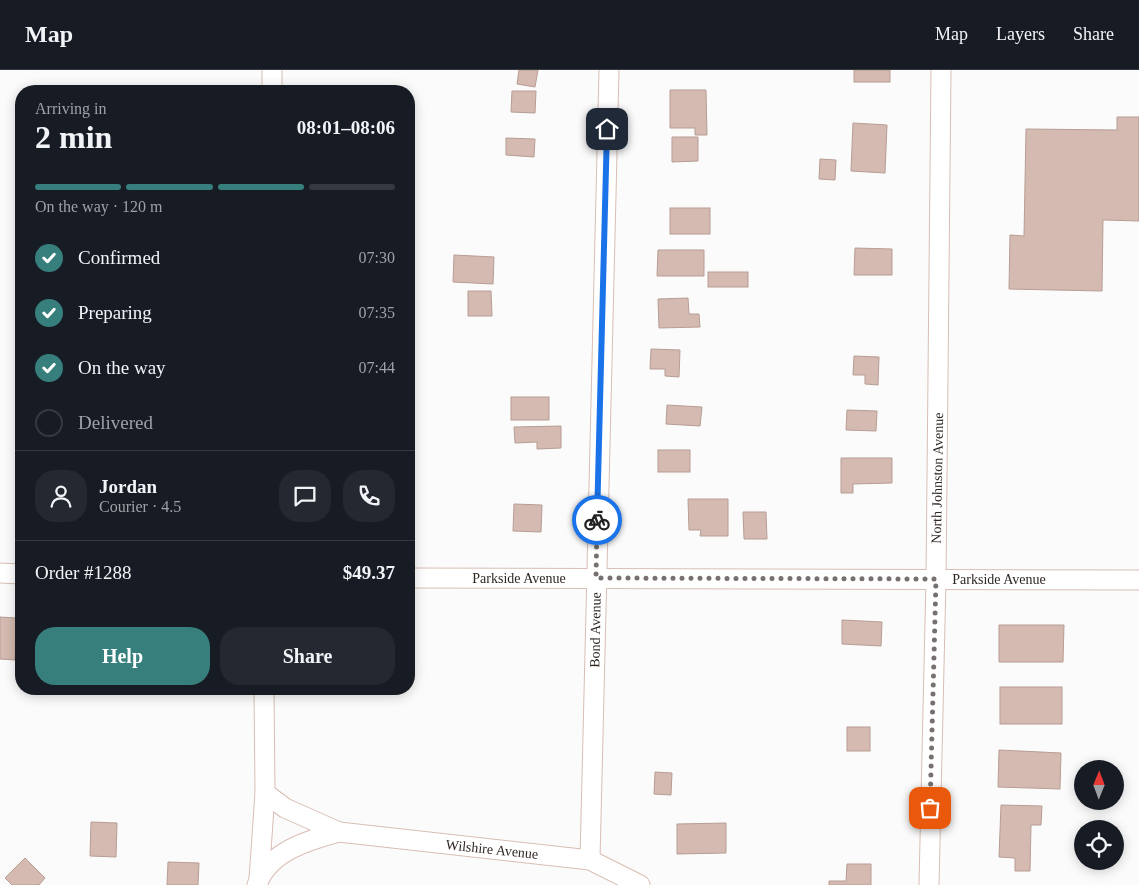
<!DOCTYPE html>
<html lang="en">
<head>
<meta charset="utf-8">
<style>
  :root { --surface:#171b24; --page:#242831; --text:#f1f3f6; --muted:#9ea1a6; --line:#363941; --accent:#377f7c }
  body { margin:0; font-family:"Times New Roman",serif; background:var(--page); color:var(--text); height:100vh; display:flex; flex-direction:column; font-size:19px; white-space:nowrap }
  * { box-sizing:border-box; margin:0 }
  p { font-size:16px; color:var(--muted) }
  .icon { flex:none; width:28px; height:28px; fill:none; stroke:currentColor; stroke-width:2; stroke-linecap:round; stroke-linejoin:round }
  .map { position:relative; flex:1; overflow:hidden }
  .sheet { position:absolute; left:15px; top:15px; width:400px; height:610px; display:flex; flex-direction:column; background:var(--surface); border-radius:20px; box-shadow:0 2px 12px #0003 }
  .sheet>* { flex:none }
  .needle { width:32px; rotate:1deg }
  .controls { position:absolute; left:1074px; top:690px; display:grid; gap:10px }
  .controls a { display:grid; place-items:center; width:50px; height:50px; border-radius:50%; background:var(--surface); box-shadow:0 2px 12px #0003; font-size:25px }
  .pin { position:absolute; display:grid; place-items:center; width:42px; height:42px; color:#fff; margin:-21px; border-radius:10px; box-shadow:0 2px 8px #0006 }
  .courier { position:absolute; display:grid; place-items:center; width:50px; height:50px; margin:-25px; border:4px solid #1a73e8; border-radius:50%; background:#fff; color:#222; box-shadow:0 1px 6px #0007 }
  .summary em { font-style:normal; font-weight:600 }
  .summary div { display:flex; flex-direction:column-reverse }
  .summary { display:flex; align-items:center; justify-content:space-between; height:85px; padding:0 20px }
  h1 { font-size:32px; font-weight:600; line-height:38px }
  .bar { display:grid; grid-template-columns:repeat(4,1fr); gap:8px 5px; align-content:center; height:60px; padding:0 20px }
  .bar i { height:6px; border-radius:4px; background:var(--line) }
  .bar .on { background:var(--accent) }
  .bar p { grid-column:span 4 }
  .line { display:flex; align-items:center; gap:12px; padding:0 20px; border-top:1px solid var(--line) }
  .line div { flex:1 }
  .round { display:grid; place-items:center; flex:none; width:52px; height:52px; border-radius:20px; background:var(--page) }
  ol { padding:0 20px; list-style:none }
  li { display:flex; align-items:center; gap:15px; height:55px }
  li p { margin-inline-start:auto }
  li .icon { padding:5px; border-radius:50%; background:var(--accent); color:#fff; stroke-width:4 }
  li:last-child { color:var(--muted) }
  li i { width:28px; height:28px; border:2px solid var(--line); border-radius:50% }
  .primary-button { display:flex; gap:10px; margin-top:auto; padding:10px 20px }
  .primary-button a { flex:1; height:58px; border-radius:20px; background:var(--accent); color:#fff; font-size:20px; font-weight:600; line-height:58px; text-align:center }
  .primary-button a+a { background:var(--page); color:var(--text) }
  header { display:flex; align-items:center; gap:30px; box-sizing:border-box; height:70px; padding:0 25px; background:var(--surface); border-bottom:1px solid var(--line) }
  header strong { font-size:24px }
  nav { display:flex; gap:28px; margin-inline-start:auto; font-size:18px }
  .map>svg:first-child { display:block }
  .building { fill:#d4bab0; stroke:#b79d94 }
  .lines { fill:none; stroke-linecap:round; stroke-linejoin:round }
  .street-casing { stroke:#d8beb4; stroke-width:21 }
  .street { stroke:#fff; stroke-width:19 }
  .done { stroke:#76716e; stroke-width:5; stroke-dasharray:0 9 }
  .route { stroke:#1a73e8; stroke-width:6 }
  .labels { text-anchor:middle; stroke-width:4; stroke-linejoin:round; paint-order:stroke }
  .street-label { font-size:14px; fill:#2f2622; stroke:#fff }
</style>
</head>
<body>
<header>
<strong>Map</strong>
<nav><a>Map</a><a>Layers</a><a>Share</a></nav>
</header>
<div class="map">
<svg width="1139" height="815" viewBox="0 0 1139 815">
  <rect width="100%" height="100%" fill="#fbfbfb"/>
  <g class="building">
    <path d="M519,0H538L535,17L517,14Z"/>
    <rect x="854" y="0" width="36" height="12"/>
    <path d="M670,20H706L707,65H695V58H670Z"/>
    <path d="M512,21H536L535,43L511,42Z"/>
    <path d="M1117,47H1139V151L1103,150L1102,221L1009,219L1010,165L1024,166L1026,59L1117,60Z"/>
    <path d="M853,53L887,55L885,103L851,101Z"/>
    <path d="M672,67H698V91L672,92Z"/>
    <path d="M506,68L535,69L534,87L506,85Z"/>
    <path d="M820,89L836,90L835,110L819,109Z"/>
    <rect x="670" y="138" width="40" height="26"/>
    <path d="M855,178L892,179V205H854Z"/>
    <path d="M658,180H704V206H657Z"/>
    <path d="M454,185L494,187L493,214L453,212Z"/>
    <rect x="708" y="202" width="40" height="15"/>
    <path d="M468,221H491L492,246H468Z"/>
    <path d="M688,228L689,244H699L700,257L659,258L658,229Z"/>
    <path d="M651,279L680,280L679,307L665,306V299H650Z"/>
    <path d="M854,286L879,287L878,315L865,314V305H853Z"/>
    <rect x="511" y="327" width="38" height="23"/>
    <path d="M667,335L702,337L700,356L666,354Z"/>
    <path d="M847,340L877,341L876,361L846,360Z"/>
    <path d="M561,356V378L537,379V372L515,373L514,357Z"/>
    <rect x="658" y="380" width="32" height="22"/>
    <path d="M841,388H892V413L853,414V423H841Z"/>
    <path d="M688,429H728V466H700L701,460H689Z"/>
    <path d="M514,434L542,435L541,462L513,461Z"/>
    <path d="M743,442H766L767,469H744Z"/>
    <path d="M0,547L16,548L15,590L0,589Z"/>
    <path d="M842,550L882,552L881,576L842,574Z"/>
    <path d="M999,555H1064L1063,592H999Z"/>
    <rect x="1000" y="617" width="62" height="37"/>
    <rect x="847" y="657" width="23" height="24"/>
    <path d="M999,680L1061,683L1060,719L998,717Z"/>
    <path d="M655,702L672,703L671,725L654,724Z"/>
    <path d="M1001,735L1042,736L1041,755H1031L1030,801H1015V788L999,787Z"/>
    <path d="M91,752L117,753L116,787L90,786Z"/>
    <path d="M726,753V783L677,784V754Z"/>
    <path d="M25,788L45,808L39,815H12L5,808Z"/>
    <path d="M168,792L199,793L198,815H167Z"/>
    <path d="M847,794H871V815H829V811H846Z"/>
  </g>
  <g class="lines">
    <defs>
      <g id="street">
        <path d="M272,21V0"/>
        <path d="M0,503L21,504"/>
        <path d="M409,508L1139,510"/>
        <path d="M339,762L590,790L640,815"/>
        <path d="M590,790L609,0"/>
        <path d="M259,809L265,723"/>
        <path d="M257,815C268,782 308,770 339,762L285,738L265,723L264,619"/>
        <path d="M929,815L936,509L941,0"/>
      </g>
    </defs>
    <use href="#street" class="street-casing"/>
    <use href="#street" class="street"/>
  </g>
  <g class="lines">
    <path class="done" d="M597,450L596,508L936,509L930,738"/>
    <path class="route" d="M597,450L607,59"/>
  </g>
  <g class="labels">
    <g class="street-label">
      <text transform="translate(937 408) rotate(-89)" y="5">North Johnston Avenue</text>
      <text x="519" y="513">Parkside Avenue</text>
      <text x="999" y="514">Parkside Avenue</text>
      <text transform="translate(595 560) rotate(-89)" y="5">Bond Avenue</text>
      <text transform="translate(492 779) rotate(6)" y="5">Wilshire Avenue</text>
    </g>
  </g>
</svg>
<div class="controls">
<a><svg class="needle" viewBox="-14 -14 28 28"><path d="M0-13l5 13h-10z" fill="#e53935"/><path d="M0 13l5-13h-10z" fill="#9ea1a6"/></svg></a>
<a><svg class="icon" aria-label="locate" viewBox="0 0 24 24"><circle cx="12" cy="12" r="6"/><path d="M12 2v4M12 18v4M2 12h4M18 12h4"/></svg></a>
</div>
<div class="pin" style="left:930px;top:738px;background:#ea580c"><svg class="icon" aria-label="bag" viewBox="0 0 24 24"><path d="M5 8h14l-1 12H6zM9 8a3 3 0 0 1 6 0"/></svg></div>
<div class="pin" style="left:607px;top:59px;background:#1f2937"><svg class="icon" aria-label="home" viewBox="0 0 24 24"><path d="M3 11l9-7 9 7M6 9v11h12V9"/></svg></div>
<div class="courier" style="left:597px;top:450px"><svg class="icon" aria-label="bike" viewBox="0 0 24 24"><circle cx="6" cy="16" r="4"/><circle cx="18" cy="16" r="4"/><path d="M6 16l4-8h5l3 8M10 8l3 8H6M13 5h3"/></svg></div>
<section class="sheet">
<div class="summary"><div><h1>2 min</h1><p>Arriving in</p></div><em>08:01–08:06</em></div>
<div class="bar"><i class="on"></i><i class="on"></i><i class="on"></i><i></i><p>On the way · 120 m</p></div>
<ol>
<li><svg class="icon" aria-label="check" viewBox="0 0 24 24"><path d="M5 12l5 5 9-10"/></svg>Confirmed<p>07:30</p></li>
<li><svg class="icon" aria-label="check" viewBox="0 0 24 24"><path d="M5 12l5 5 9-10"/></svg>Preparing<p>07:35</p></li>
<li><svg class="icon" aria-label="check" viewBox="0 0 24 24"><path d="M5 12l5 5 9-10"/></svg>On the way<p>07:44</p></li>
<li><i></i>Delivered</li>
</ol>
<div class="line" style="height:90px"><a class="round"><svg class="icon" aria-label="person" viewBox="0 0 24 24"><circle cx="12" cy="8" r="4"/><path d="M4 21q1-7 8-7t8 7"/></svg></a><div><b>Jordan</b><p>Courier · 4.5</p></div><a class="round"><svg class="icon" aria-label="chat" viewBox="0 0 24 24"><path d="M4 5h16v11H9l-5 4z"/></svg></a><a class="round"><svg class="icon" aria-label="phone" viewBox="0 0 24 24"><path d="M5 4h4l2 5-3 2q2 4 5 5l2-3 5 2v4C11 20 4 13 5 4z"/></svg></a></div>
<div class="line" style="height:65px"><div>Order #1288</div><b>$49.37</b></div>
<div class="primary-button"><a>Help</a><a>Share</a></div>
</section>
</div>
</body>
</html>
